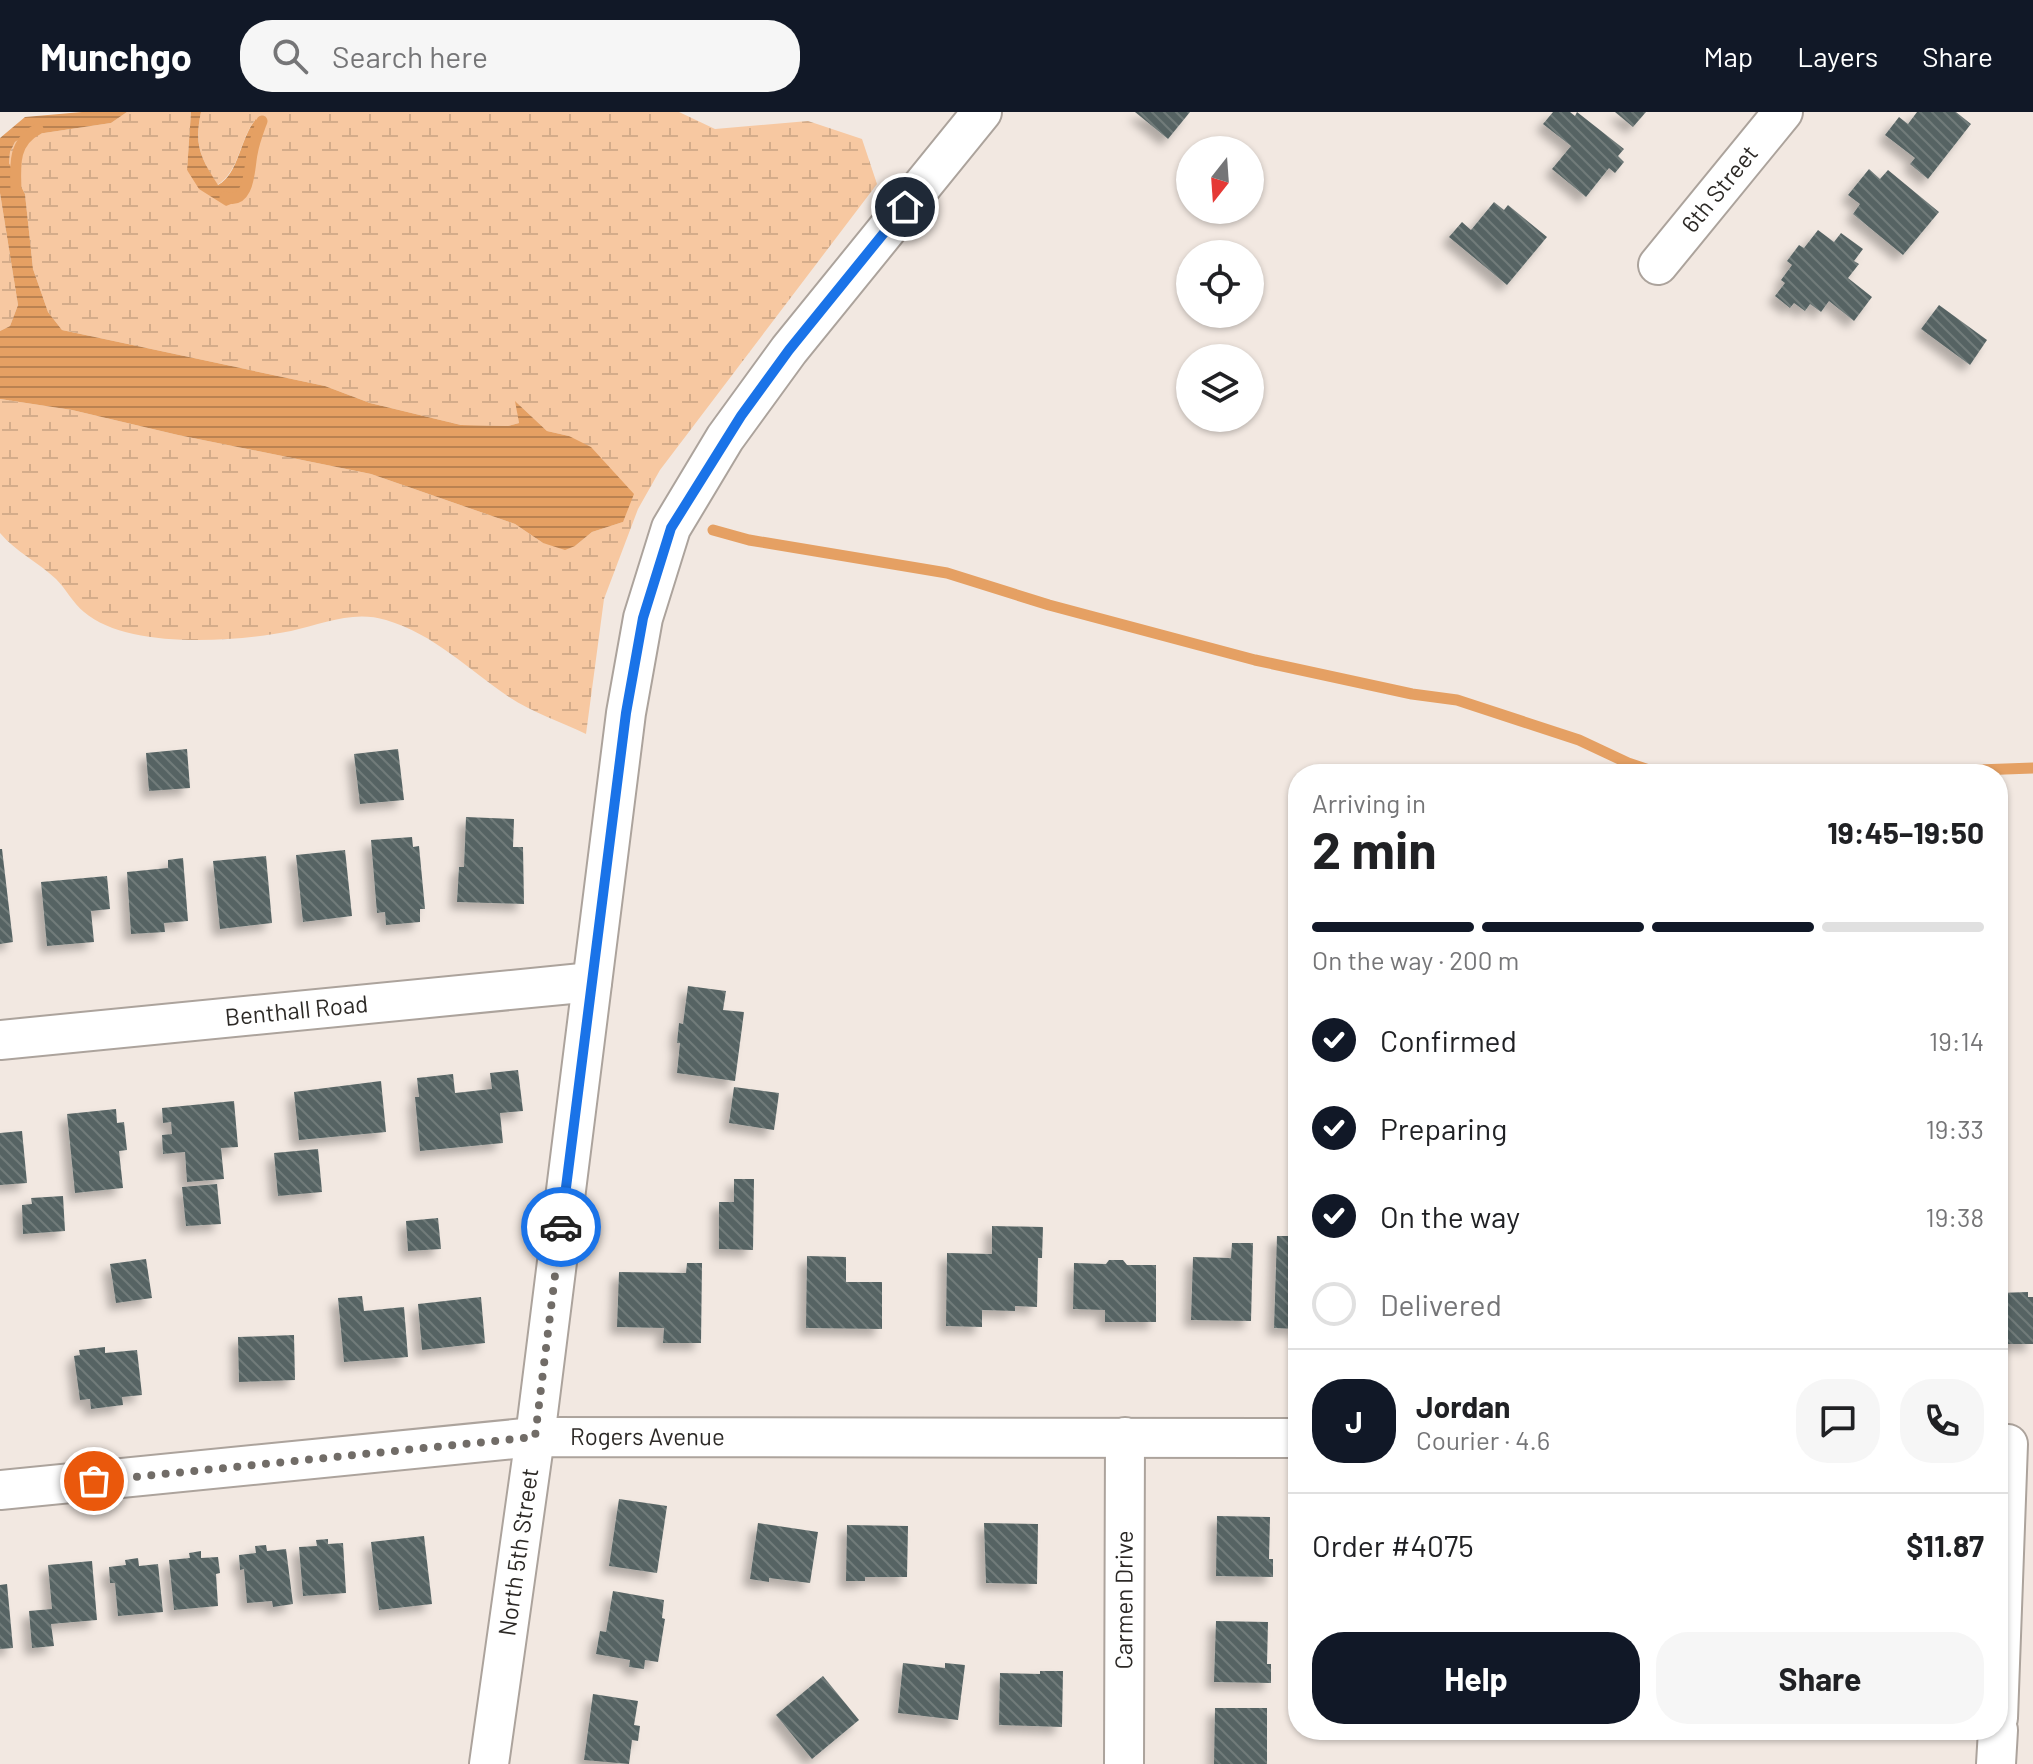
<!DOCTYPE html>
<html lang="en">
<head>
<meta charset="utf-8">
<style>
  :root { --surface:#fff; --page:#f6f6f6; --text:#202124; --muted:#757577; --line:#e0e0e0; --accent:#111827 }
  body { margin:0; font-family:Barlow,sans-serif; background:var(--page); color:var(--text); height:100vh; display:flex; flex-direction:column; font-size:30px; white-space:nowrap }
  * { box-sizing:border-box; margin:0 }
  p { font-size:26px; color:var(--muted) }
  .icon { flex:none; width:44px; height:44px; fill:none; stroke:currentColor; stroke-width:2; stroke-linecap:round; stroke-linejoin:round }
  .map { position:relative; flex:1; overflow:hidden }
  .drawer { position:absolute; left:1288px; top:652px; width:720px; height:976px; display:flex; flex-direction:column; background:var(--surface); border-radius:32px; box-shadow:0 2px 6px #0004 }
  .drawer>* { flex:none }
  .needle { width:52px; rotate:197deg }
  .fabs { position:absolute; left:1176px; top:24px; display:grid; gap:16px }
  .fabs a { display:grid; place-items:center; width:88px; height:88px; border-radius:50%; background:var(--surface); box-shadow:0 2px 6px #0004; font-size:40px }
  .pin { position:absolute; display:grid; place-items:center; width:68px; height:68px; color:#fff; margin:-34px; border:4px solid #fff; border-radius:50%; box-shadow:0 2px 8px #0007 }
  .courier { position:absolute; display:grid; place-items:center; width:80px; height:80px; margin:-40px; border:6px solid #1a73e8; border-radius:50%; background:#fff; color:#222; box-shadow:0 2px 10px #0007 }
  .summary em { font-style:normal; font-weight:700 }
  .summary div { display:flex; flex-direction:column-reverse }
  .summary { display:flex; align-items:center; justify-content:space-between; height:136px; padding:0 24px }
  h1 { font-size:52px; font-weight:700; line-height:60px }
  .bar { display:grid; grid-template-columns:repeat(4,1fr); gap:12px 8px; align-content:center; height:96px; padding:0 24px }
  .bar i { height:10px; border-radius:6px; background:var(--line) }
  .bar .selected { background:var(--accent) }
  .bar p { grid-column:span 4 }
  .line { display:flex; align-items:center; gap:20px; padding:0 24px; border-top:2px solid var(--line) }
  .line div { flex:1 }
  .round { display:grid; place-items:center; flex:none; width:84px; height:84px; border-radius:32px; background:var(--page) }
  ol { padding:0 24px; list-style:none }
  li { display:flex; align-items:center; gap:24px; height:88px }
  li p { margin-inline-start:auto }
  li .icon { padding:8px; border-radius:50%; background:var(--accent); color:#fff; stroke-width:4 }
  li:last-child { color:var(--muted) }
  li i { width:44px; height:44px; border:4px solid var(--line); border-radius:50% }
  .button { display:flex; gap:16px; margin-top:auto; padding:16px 24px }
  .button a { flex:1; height:92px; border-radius:32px; background:var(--accent); color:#fff; font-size:32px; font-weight:700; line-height:92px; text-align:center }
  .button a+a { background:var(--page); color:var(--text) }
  header { display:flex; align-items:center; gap:48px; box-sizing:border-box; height:112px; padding:0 40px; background:var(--accent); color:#fff }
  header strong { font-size:38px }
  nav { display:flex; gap:44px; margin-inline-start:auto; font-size:28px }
  .search { width:560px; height:72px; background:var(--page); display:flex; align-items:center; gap:20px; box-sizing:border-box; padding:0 28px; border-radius:32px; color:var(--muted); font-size:30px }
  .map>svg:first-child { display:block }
  .wetland { fill:url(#wetland-marsh) }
  .water { fill:url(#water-rules) }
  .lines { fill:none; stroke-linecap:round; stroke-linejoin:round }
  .stream { stroke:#e5a063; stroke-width:11 }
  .building { fill:url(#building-back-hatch); filter:url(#shadow) }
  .minor-casing { stroke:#aca39c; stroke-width:42 }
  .minor { stroke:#fff; stroke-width:38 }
  .done { stroke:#716c67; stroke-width:8; stroke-dasharray:0 14.4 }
  .route { stroke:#1a73e8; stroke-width:10 }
  .labels { text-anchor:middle; stroke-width:8; stroke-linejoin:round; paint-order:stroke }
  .street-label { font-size:24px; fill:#2c2926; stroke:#fff }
</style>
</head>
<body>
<header>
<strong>Munchgo</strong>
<div class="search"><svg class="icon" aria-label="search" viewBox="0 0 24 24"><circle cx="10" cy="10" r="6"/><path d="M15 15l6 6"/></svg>Search here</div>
<nav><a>Map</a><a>Layers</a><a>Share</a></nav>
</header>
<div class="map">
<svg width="2033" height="1652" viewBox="0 0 2033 1652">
  <defs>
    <pattern id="wetland-marsh" width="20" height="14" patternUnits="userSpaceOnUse" patternTransform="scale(2)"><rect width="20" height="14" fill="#f7c8a1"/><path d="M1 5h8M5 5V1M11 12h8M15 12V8" fill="none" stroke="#d4ac8a"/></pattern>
    <pattern id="water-rules" width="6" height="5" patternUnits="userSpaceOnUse" patternTransform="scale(2)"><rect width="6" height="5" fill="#e5a063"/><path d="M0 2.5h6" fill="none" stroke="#ba8251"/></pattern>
    <pattern id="building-back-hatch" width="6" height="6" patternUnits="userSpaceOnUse" patternTransform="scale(2)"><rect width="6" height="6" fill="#576464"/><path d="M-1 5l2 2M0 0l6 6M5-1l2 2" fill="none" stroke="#717b7a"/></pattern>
    <filter id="shadow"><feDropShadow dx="-7" dy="7" stdDeviation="4" flood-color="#0004"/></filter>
  </defs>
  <rect width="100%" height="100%" fill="#f2e8e1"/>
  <g class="wetland">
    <path d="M127,0H191L187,58L226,94L262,17L255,8C240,26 239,61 217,73C201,45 194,34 201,0H679L715,17L808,9L862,27L877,72L660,358L638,397L604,487L586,622C561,610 532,600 509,585C469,558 434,522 386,508C353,498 323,512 291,519C237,530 128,538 84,500C73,491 66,477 56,467C38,450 16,440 0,421V287L72,298L178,323L371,362L515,412L543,431L575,434L592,420L623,410L569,324L547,319L516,290L519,311L508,314L461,313L370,291L325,274L62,218L48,200L33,157L25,82L9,51L10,40L15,30L24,24L111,11Z"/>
    <path d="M0,81L18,193L10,214L0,219Z"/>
  </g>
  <g class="water">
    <path d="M82,0H127L111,11L24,24L15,30L10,40L9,51L25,82L33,157L48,200L62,218L325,274L370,291L461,313L508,314L519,311L515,289L547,319L569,324L591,335L634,382L623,410L592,420L575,434L565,438L543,431L515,412L371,362L178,323L72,298L0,287V219L10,214L18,193L0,81V26L25,5Z"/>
    <path d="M191,0H201C194,33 200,45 218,73C239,62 240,26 256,7L262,17L236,90L226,94L199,77L187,58Z"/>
  </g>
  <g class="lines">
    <g class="stream">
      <path d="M16,78C15,53 13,30 38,17"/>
      <path d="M225,85C250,94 249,57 252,42C254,30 258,20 262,9"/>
      <path d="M713,418L749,428L947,461L1049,493L1255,548L1412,582L1457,588L1579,628L1628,651L1661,662"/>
      <path d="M1867,662L2033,656"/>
    </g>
  </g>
  <g class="building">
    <path d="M1135,0H1190L1168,27Z"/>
    <path d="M1553,0H1570L1575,4L1577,0L1624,37L1618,44L1624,50L1615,61L1609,56L1586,85L1552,57L1571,34L1543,12Z"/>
    <path d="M1615,0H1646L1633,15Z"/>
    <path d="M1917,0H1956L1971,12L1928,67L1910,52L1915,46L1885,23L1899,5L1908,12Z"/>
    <path d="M1869,57L1880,67L1888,58L1939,100L1903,143L1853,102L1860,92L1848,83Z"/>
    <path d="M1494,90L1504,98L1508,93L1547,125L1507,173L1449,125L1462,110L1471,118Z"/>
    <path d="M1818,118L1834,130L1841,121L1863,137L1854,149L1859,152L1848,166L1872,185L1854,209L1829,189L1821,200L1810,192L1805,199L1794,191L1790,196L1775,184L1785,171L1781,168L1792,153L1787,149L1799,133L1804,136Z"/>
    <path d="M1939,193L1987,228L1970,253L1921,217Z"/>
    <path d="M187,637L190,676L149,679L146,641Z"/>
    <path d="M398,637L404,688L360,692L354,642Z"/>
    <path d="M466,705L514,707L513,735H523L524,792L457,790L459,755H464Z"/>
    <path d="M412,725L413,735L419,734L425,797H420V810L386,813L385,800L377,801L371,728Z"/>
    <path d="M0,737H2L13,830L0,832Z"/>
    <path d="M345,738L352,804L303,810L296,743Z"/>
    <path d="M266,744L272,811L220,817L213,749Z"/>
    <path d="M183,746L188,809L164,811L165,820L131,822L127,760L168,756V748Z"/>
    <path d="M107,764L110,797L91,799L94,830L47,834L41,770Z"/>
    <path d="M688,874L726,879L723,898L744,900L735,969L677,961L680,931H677L679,911L683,912Z"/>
    <path d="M518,958L523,999L500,1001L503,1031L420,1039L415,985H419L417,966L453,962L455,981L492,977L490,961Z"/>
    <path d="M381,969L386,1020L299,1028L294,980Z"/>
    <path d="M734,975L779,981L774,1018L729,1011Z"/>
    <path d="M234,989L238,1035L221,1036L224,1067L187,1070L185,1040L163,1042L162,1023L172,1022L171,1010L163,1011L162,996Z"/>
    <path d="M116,997L117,1011L124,1010L127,1038L119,1039L123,1076L75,1081L67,1002Z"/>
    <path d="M22,1019L27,1071L0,1073V1021Z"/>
    <path d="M318,1037L322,1080L278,1084L274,1041Z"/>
    <path d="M734,1067H754L753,1138L719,1137V1090H734Z"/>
    <path d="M217,1072L221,1112L186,1114L182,1075Z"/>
    <path d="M63,1084L65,1119L23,1122L22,1093L32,1092L31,1086Z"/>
    <path d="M438,1106L441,1137L408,1139L406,1109Z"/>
    <path d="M992,1114L1043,1115L1042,1146H1038L1037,1195L1015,1194V1199L982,1198V1215L946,1214L947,1141L992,1142Z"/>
    <path d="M1277,1124H1298V1217L1274,1216Z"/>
    <path d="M1232,1131H1253L1251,1209L1191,1208L1193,1145L1231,1146Z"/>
    <path d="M807,1144L846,1145V1170H882V1217L806,1216Z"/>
    <path d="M146,1147L152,1186L116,1191L110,1152Z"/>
    <path d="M1109,1148H1123L1127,1153H1156V1210H1105V1198L1073,1197L1074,1151L1106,1152Z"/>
    <path d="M687,1151H702L701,1231H663L664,1216L617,1215L619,1160L686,1161Z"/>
    <path d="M2028,1180V1185H2033V1232H2006V1221L1998,1222V1181Z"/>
    <path d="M362,1184L364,1199L404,1195L408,1245L344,1250L338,1186Z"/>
    <path d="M481,1185L485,1231L422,1238L418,1192Z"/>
    <path d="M294,1223L295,1268L239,1270L238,1225Z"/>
    <path d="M105,1235V1241L137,1238L142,1283L122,1285L123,1293L91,1297L90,1287L80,1288L74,1244L80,1243L79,1238Z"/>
    <path d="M619,1387L667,1394L657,1461L609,1454Z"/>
    <path d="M1217,1404L1270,1405L1269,1447H1273V1465L1216,1464Z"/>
    <path d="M758,1411L818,1420L810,1471L769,1466V1470L750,1467Z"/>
    <path d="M984,1411L1038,1412L1037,1472L986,1471Z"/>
    <path d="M847,1413L908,1414L907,1465H865V1469H846Z"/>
    <path d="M424,1424L432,1492L379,1498L371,1430Z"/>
    <path d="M328,1427V1432L343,1431L346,1481L303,1484L299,1435L317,1434L316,1428Z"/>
    <path d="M266,1433L267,1439L286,1437L293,1492L273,1495L272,1489L247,1491L244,1457L240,1458L239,1443L256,1441L255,1434Z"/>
    <path d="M201,1439V1446L218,1445L220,1461L216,1462L218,1494L174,1498L169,1448L190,1446L189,1441Z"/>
    <path d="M138,1446L139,1454L158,1452L163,1500L118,1504L115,1471H110L109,1455L126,1453L125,1448Z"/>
    <path d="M92,1449L97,1508L51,1512L54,1534L32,1536L29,1499L52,1497L48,1453Z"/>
    <path d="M7,1472L13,1536L0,1537V1473Z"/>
    <path d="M613,1479L664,1488L662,1506L665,1507L658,1550L645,1548L644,1557L629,1555L630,1548L596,1542L600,1519L606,1520Z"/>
    <path d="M1216,1509L1268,1510L1267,1552H1271V1571L1214,1570Z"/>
    <path d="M903,1551L945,1556V1551L965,1553L958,1608L898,1601Z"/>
    <path d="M1040,1559H1063L1062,1615L999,1613L1000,1561L1040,1562Z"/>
    <path d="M823,1564L859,1608L812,1647L776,1603Z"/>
    <path d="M593,1582L638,1589L634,1613L640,1614L638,1629L632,1628L629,1652L584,1648Z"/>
    <path d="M1215,1596H1267V1652H1214Z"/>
  </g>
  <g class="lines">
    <defs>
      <g id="minor">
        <path id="s1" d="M1658,153L1783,0"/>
        <path id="s2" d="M0,928L592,870"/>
        <path id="s3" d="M0,1378L535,1325L1298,1326"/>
        <path d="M1998,1606L2008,1332"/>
        <path id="s4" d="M489,1652L535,1325L626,601L643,506L671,416L725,326L789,238L982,0"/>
        <path id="s5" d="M1124,1652L1125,1325"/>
        <path d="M1996,1652L1998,1618"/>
      </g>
    </defs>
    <use href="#minor" class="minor-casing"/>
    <use href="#minor" class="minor"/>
  </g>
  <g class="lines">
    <path class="done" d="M94,1369L535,1325L561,1115"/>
    <path class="route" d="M561,1115L626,601L643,506L671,416L741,304L789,238L905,95"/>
  </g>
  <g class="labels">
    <g class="street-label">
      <text dy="8" stroke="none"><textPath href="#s1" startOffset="98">6th Street</textPath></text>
      <text dy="8" stroke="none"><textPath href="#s2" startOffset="298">Benthall Road</textPath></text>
      <text dy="8" stroke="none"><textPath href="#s3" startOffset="650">Rogers Avenue</textPath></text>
      <text dy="8" stroke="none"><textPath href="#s4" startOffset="214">North 5th Street</textPath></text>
      <text dy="8" stroke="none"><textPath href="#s5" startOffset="164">Carmen Drive</textPath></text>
    </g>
  </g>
</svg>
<div class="fabs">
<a><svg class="needle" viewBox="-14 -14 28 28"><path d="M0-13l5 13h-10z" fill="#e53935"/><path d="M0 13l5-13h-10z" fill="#757577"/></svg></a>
<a><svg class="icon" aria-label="locate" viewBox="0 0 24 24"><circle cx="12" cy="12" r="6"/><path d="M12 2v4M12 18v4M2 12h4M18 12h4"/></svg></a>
<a><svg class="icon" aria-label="layers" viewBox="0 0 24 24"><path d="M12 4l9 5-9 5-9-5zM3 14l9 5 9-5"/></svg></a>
</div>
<div class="pin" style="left:94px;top:1369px;background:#ea580c"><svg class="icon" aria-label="bag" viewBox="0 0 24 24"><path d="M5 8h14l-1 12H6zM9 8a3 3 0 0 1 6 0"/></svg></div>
<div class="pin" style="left:905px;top:95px;background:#1f2937"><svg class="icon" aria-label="home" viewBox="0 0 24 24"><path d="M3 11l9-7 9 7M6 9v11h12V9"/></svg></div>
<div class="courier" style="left:561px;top:1115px"><svg class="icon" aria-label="car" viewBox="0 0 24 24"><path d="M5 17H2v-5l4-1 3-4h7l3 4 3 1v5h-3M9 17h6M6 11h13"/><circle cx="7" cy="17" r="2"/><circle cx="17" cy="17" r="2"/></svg></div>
<section class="drawer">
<div class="summary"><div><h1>2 min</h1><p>Arriving in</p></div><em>19:45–19:50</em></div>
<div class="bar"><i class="selected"></i><i class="selected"></i><i class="selected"></i><i></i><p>On the way · 200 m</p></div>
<ol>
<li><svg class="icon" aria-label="check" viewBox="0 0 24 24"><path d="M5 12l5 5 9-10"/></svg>Confirmed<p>19:14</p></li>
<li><svg class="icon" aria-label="check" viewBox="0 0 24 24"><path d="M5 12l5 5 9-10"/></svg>Preparing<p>19:33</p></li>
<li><svg class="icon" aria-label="check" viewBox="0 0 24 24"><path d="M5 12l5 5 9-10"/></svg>On the way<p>19:38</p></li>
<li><i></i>Delivered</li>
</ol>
<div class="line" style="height:144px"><b class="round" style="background:var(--accent);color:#fff">J</b><div><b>Jordan</b><p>Courier · 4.6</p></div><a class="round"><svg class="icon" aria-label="chat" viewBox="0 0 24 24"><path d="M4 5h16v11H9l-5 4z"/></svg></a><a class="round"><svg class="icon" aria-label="phone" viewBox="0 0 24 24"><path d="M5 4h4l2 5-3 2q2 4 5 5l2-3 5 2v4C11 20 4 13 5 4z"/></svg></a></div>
<div class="line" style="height:104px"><div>Order #4075</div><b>$11.87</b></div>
<div class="button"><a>Help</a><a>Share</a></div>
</section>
</div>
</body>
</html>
